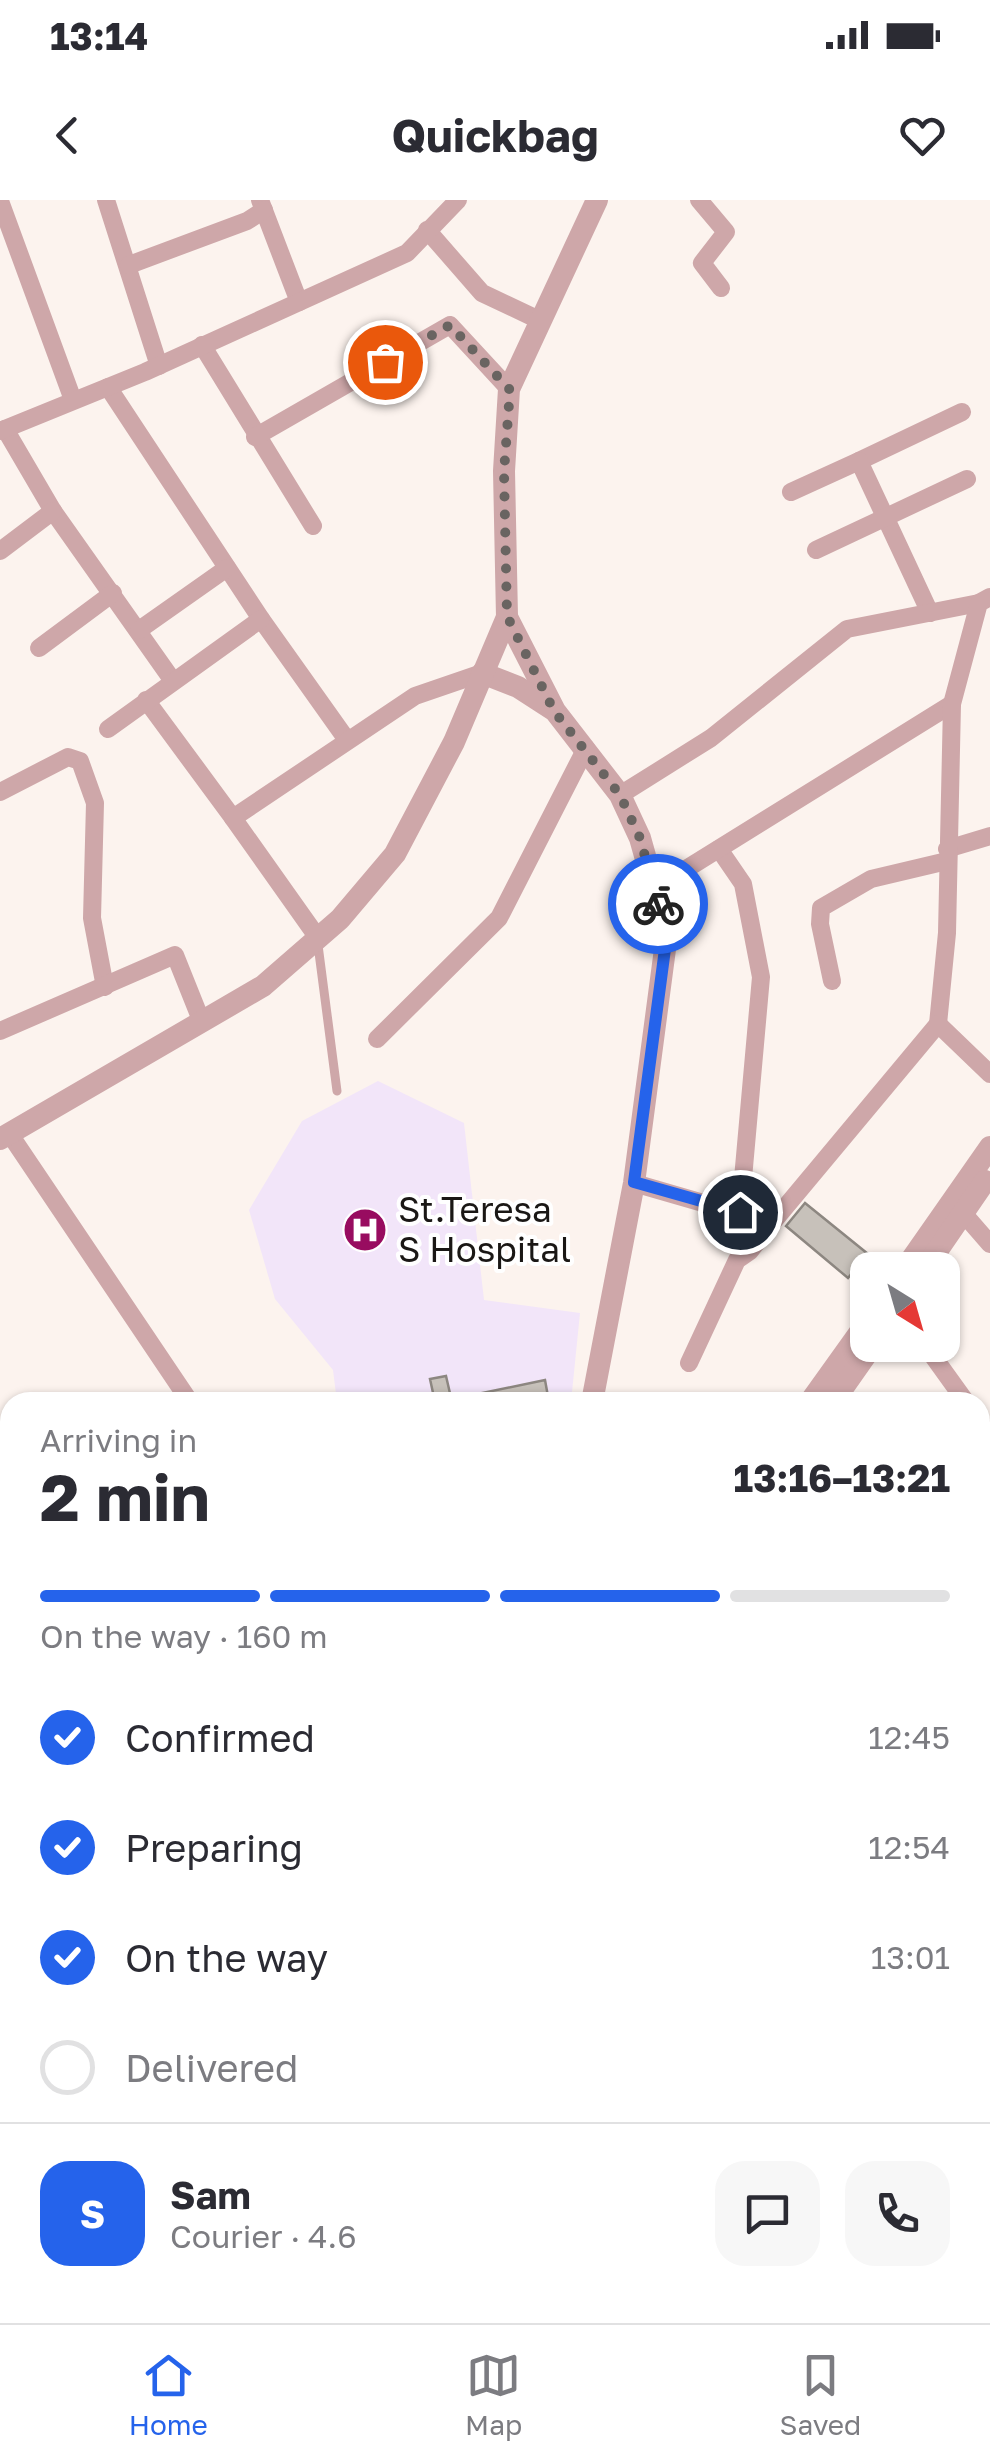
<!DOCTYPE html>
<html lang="en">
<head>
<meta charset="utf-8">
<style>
  :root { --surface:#fff; --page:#f7f7f7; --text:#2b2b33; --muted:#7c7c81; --line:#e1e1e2; --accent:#2563eb }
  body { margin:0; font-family:"Golos Text",sans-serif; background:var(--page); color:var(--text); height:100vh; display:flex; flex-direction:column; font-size:38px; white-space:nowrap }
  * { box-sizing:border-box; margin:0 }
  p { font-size:32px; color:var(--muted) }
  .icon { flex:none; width:55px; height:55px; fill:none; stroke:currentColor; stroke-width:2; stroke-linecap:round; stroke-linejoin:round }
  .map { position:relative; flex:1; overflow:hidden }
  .details { position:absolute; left:0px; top:1192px; width:990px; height:932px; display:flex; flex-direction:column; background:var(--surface); border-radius:30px 30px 0 0; box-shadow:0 2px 8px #0004 }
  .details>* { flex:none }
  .needle { width:65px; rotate:143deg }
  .controls { position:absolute; left:850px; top:1052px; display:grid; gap:20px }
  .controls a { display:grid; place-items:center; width:110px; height:110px; border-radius:20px; background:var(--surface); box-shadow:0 2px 8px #0004; font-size:50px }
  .pin { position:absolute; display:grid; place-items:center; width:85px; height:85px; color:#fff; margin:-42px; border:5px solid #fff; border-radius:50%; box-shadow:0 2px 10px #0007 }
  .courier { position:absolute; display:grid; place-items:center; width:100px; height:100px; margin:-50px; border:8px solid #2563eb; border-radius:50%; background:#fff; color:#222; box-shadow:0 2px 12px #0007 }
  .headline em { font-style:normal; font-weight:700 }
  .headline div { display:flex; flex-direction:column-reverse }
  .headline { display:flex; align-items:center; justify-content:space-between; height:170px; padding:0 40px }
  h1 { font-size:65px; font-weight:700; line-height:75px }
  .bar { display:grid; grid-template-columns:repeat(4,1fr); gap:15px 10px; align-content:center; height:120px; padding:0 40px }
  .bar i { height:12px; border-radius:8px; background:var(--line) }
  .bar .selected { background:var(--accent) }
  .bar p { grid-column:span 4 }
  .line { display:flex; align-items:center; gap:25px; padding:0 40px; border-top:2px solid var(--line) }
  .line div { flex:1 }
  .round { display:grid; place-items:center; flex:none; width:105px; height:105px; border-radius:30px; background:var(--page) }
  ol { padding:0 40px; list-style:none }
  li { display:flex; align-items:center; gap:30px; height:110px }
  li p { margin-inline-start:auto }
  li .icon { padding:10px; border-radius:50%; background:var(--accent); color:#fff; stroke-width:4 }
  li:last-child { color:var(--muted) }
  li i { width:55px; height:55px; border:5px solid var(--line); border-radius:50% }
  .status { display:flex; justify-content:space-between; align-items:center; height:70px; padding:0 50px; background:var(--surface); direction:ltr }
  .status svg { height:28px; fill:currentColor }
  header { display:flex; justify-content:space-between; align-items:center; height:130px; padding:0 40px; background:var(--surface); font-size:45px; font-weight:700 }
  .menu { display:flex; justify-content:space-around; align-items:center; height:140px; border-top:2px solid var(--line); background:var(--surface); font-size:28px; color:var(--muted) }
  .menu a { display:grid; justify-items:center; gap:5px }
  .menu .selected { color:var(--accent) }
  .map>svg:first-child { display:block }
  .medical { fill:#f2e5f9 }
  .building { fill:#c7c1ba; stroke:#8d8781; stroke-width:2.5 }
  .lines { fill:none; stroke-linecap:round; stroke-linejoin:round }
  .service { stroke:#cea7a9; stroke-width:9 }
  .minor { stroke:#cea7a9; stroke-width:18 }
  .tertiary { stroke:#cea7a9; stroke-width:22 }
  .done { stroke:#696461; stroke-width:10; stroke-dasharray:0 18 }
  .route { stroke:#2563eb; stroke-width:12 }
  .labels { text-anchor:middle; stroke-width:8; stroke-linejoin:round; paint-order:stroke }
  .poi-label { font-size:35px; fill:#1a1715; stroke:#fff; text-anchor:start }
</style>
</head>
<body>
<div class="status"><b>13:14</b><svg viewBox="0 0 49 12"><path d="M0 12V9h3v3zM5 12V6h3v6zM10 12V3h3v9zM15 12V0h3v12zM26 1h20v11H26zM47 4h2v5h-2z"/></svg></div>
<header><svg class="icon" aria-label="back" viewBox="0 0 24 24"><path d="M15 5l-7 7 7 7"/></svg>Quickbag<svg class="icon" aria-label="heart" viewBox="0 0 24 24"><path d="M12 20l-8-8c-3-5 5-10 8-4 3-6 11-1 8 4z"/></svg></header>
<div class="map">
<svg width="990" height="2123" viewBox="0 0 990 2123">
  <rect width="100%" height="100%" fill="#fcf3ee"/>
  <path class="medical" d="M378,881L464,923L484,1100L580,1113L571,1202H337L333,1170L275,1099L249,1010L302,921Z"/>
  <g class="building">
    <path d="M805,1003L868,1054L848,1078L786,1026Z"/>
    <path d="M446,1176L452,1202H435L430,1179Z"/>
    <path d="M545,1180L549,1202H464L463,1197Z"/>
  </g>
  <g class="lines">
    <g class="service">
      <path d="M318,745L337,891"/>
      <path d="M980,1804L990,1811"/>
      <path d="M0,1937L10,1939"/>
      <path d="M980,1951L990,1958"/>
      <path d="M980,2011L990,1997"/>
      <path d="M980,2097L990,2083"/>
      <path d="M348,2115L355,2123"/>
      <path d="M537,2115L547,2123"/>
      <path d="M857,2115L867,2123"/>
      <path d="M185,2123L190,2115"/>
      <path d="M902,2123L908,2115"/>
      <path d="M961,2123L967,2115"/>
    </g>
    <g class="minor">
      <path d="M106,0L159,166"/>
      <path d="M260,0L299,102"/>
      <path d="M699,0L726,32L702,63L721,88"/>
      <path d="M0,1L73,200"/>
      <path d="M427,30L482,93L539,120"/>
      <path d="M129,65L247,21L264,10"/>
      <path d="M202,145L313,326"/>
      <path d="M108,187L261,419L347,540"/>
      <path d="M5,229L53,311L173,481"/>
      <path d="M0,231L145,172L407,53L458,0"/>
      <path d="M255,237L450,125L509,189"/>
      <path d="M859,261L962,212"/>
      <path d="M791,292L859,261L930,413"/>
      <path d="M816,350L967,279"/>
      <path d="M0,351L53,311"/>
      <path d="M139,430L227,368"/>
      <path d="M39,448L113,393"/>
      <path d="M146,500L233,618"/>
      <path d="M108,529L261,419"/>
      <path d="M0,592L68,557L80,561L95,603L92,718L105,787"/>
      <path d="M620,595L711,538L847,429L979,403"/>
      <path d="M719,649L743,684L761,777L740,1012"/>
      <path d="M947,649L990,636"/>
      <path d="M654,689L952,504"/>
      <path d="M318,738L233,618L415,496L482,473"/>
      <path d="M832,781L820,724L821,708L871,679L947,661"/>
      <path d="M938,824L947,733L952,504L979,403L990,397"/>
      <path d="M0,831L175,755L201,820"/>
      <path d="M377,839L499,718L586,548"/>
      <path d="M9,933L190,1202"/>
      <path d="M634,983L772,1023L938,824L990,874"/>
      <path d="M963,1013L990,1044"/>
      <path d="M925,1145L966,1202"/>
      <path d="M689,1163L737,1060L750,1051L772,1023"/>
      <path d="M980,1223L990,1237"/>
      <path d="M0,1343L10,1357"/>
    </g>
    <g class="tertiary">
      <path d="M507,417L555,511L620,595L640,638L667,734L634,983L592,1202"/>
      <path d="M482,473L518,487L552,509"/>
      <path d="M0,939L263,786L340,719L395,654L454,542L507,417L504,271L509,189L597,0"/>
      <path d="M904,1070L990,947"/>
      <path d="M924,1070L985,981"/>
      <path d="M810,1202L868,1121"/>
      <path d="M833,1202L873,1145"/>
      <path d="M980,1492L990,1497"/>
    </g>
  </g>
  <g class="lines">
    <path class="done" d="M385,162L450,125L510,190L504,272L507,416L554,511L620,595L640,638L658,704"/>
    <path class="route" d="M658,704L667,734L634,982L740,1012"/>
  </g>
  <defs>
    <symbol id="hospital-disc" viewBox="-11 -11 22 22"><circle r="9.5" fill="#980c60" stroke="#fff"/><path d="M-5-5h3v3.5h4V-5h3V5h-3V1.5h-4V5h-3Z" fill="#fff"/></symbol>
  </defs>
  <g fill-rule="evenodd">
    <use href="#hospital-disc" x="340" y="1005" width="50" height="50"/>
  </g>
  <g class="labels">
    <g class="poi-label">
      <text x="398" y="1022">St.Teresa<tspan x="398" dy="40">S Hospital</tspan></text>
    </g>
  </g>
</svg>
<div class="controls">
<a><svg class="needle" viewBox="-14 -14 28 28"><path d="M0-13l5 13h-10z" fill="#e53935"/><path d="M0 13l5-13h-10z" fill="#7c7c81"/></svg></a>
</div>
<div class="pin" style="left:385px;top:162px;background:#ea580c"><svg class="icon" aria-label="bag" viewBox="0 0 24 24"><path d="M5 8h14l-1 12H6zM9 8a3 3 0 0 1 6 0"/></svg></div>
<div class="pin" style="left:740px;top:1012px;background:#1f2937"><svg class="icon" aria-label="home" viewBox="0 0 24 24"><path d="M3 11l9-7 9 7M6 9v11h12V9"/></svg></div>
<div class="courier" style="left:658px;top:704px"><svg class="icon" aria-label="bike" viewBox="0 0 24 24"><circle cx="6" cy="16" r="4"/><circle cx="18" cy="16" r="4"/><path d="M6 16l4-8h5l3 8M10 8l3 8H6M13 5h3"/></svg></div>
<section class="details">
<div class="headline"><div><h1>2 min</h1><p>Arriving in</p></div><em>13:16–13:21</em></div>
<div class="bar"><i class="selected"></i><i class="selected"></i><i class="selected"></i><i></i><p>On the way · 160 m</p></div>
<ol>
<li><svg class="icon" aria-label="check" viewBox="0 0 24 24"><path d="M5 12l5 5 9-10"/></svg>Confirmed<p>12:45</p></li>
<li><svg class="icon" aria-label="check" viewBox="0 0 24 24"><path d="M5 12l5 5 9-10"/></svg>Preparing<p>12:54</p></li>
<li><svg class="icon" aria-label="check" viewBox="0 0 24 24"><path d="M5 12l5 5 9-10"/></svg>On the way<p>13:01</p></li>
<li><i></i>Delivered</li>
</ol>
<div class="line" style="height:180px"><b class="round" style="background:var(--accent);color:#fff">S</b><div><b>Sam</b><p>Courier · 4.6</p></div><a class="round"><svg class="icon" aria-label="chat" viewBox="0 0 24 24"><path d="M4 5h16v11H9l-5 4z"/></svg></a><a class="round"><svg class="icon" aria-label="phone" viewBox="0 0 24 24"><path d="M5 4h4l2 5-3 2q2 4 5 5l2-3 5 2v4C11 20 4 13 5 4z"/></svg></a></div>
</section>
</div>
<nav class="menu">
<a class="selected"><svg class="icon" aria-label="home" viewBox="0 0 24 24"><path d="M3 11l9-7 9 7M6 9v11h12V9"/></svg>Home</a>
<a><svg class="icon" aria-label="map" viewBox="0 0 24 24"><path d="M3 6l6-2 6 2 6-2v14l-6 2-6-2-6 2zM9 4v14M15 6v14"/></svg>Map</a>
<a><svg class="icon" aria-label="saved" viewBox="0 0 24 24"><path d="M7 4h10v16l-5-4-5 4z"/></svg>Saved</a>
</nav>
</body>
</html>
